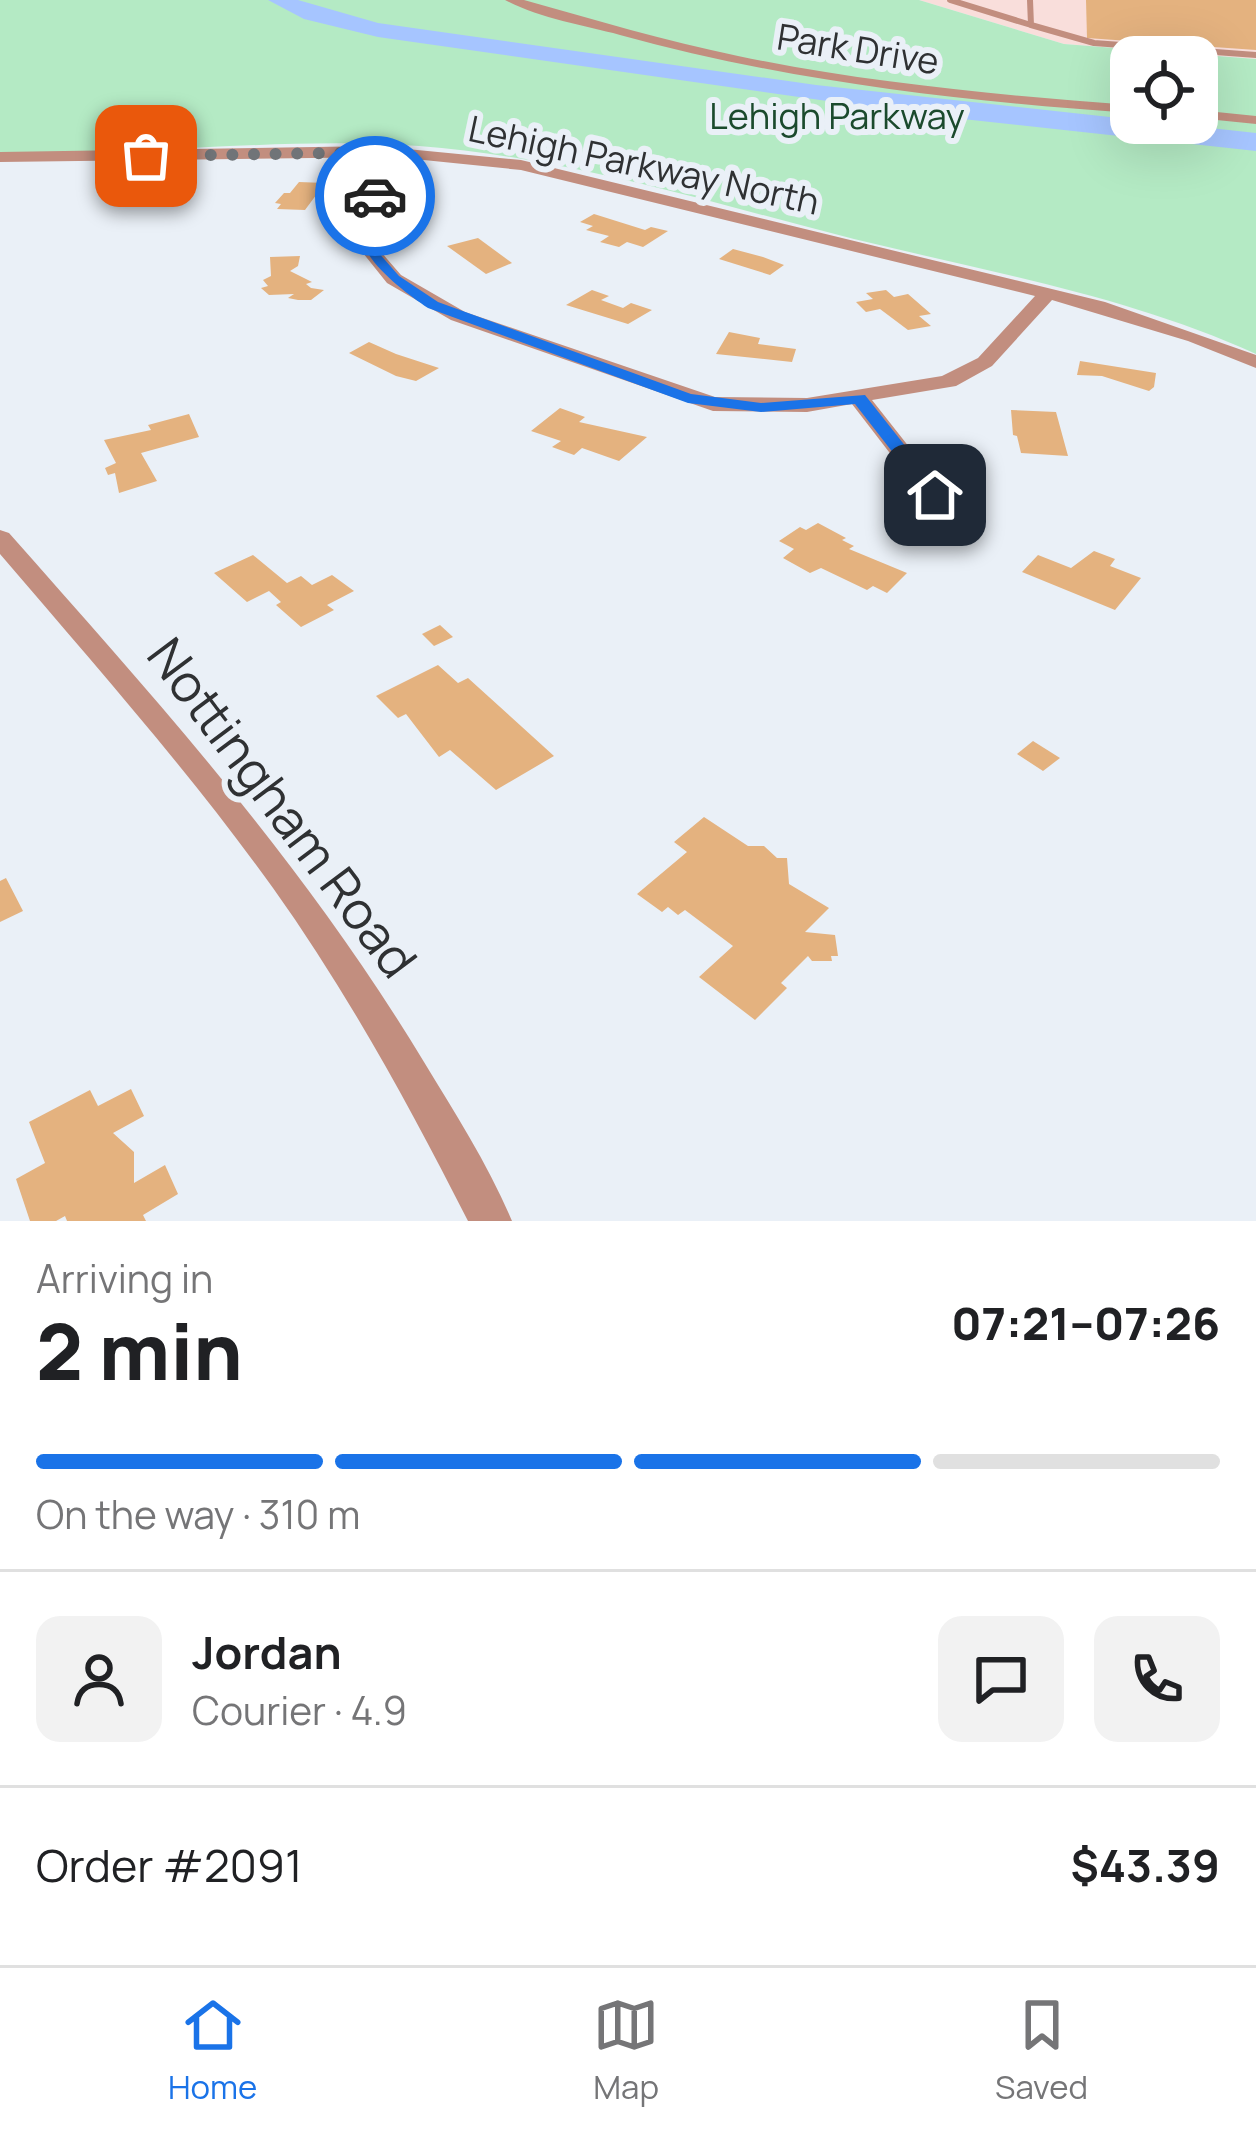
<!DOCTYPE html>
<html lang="en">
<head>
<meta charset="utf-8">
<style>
  :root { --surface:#fff; --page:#f2f2f2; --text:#202124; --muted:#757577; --line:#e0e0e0; --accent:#1a73e8 }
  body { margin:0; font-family:Manrope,sans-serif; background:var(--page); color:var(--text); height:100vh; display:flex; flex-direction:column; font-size:45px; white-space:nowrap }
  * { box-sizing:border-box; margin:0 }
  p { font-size:39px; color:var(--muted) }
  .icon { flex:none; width:66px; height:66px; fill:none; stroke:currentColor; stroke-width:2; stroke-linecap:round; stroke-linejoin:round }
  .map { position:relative; height:1221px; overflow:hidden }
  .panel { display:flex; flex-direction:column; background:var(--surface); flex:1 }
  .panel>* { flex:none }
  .controls { position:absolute; left:1110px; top:36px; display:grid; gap:24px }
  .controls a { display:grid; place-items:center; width:108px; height:108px; border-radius:24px; background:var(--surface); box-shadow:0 12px 48px #0002; font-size:60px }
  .pin { position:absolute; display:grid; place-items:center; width:102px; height:102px; color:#fff; margin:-51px; border-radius:24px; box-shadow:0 6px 18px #0006 }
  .courier { position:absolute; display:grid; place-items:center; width:120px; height:120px; margin:-60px; border:9px solid #1a73e8; border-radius:50%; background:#fff; color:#222; box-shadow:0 3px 15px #0007 }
  .summary em { font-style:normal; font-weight:800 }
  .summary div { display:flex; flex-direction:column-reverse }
  .summary { display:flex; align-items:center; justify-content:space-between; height:204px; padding:0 36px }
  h1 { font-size:78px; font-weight:800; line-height:90px }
  .bar { display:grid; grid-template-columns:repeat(4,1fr); gap:18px 12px; align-content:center; height:144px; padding:0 36px }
  .bar i { height:15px; border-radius:9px; background:var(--line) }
  .bar .active { background:var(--accent) }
  .bar p { grid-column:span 4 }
  .line { display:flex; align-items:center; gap:30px; padding:0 36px; border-top:3px solid var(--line) }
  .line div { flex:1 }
  .round { display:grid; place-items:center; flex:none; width:126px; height:126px; border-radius:24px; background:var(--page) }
  .menu { display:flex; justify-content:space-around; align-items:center; height:168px; border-top:3px solid var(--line); background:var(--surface); font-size:33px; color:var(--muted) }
  .menu a { display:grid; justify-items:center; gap:6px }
  .menu .active { color:var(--accent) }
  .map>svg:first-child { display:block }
  .industrial { fill:#f9dedb }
  .green { fill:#b4eac4; fill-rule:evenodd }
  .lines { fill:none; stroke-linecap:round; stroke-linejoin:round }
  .river { fill:#a6c5ff; fill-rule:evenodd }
  .building { fill:#e4b27f }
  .lane { stroke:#c28e7f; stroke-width:6 }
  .street { fill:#c28e7f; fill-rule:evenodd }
  .route { fill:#1a73e8 }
  .done { stroke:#707478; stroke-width:12; stroke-dasharray:0 21.6 }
  .labels { text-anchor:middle; stroke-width:12; stroke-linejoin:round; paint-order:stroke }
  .far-street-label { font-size:36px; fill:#2f3133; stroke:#eaf0f7 }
  .far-park-label { font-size:36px; fill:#1b4a2d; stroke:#eaf0f7 }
  .near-street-label { font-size:51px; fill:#2f3133; stroke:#eaf0f7 }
</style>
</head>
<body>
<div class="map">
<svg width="1256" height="1221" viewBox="0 0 1256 1221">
  <rect width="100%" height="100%" fill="#eaf0f7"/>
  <path class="industrial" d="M919,0H1256V59L1064,44Z"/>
  <path class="green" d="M0,0H919L1064,44L1256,59V354C1129,296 989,272 854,239C712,203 566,157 419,146C280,136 139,157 0,152ZM1131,57H1197V123H1131Z"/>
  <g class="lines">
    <path class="river" d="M268,0H298L378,23L816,85L1256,133V151L926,115L378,37L304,19Z"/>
  </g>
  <g class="building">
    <path d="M1086,0H1256V50L1087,38Z"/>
    <path d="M299,182L325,183L305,210L277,209L281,204L275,203L284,193H290Z"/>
    <path d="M594,214L645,230L651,227L668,231L643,247L627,242L619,247L600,242L609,236L586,230L593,226L580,222Z"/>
    <path d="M478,238L512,263L486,274L447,246Z"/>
    <path d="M733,249L763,257L784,265L770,275L719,259Z"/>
    <path d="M300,256L298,266L290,271L312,282L306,284L311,288L324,290L311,300H298L288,298L294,294L269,295L261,288L268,286L263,280L271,276L270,257Z"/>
    <path d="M592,290L609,296L601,300L623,308L631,303L652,310L628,324L566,305Z"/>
    <path d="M886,290L894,297L908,294L931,314L919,316L931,326L908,330L880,309L866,312L856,302L873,299L866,293Z"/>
    <path d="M729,332L760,338L758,344L796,349L792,362L716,354Z"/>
    <path d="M369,342L396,354L439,368L416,381L396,376L349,353Z"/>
    <path d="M1080,361L1156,373L1154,387L1149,391L1102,376L1077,375Z"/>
    <path d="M560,408L585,417L579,422L647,437L619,461L582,448L574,455L552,447L561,441L531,431Z"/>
    <path d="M1011,410L1056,412L1068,456L1021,453L1017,436L1013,435Z"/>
    <path d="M189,414L199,437L141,453L157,481L119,493L115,473L108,475L105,468L116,463L104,440L151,430L148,425Z"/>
    <path d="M818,523L846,538L842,540L854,546L849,549L907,573L887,593L873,586L867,590L821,568L810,573L783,558L794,549L779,541L800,527L806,530Z"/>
    <path d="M1094,551L1115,559L1110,566L1141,578L1115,610L1022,572L1038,555L1071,568Z"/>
    <path d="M253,555L287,583L301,576L312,585L332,575L354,591L327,605L334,610L301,627L276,605L281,602L269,591L247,602L214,573Z"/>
    <path d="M440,625L453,637L434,646L422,634Z"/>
    <path d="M438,665L458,683L468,678L554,756L496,790L450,750L439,757L406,714L398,718L376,696Z"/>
    <path d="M1033,741L1060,758L1043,771L1017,754Z"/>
    <path d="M704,817L748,846H764L777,858H787L789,884L829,908L805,932L835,935L838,956H831L832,961H812L808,956L781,983L787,988L755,1020L699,977L733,946L685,910L678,915L668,907L662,912L637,894L687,852L674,842Z"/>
    <path d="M6,878L23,911L0,922V881Z"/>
    <path d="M131,1089L144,1116L113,1133L134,1152V1183L165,1165L178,1194L143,1215L146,1221H67L65,1216L56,1221H30L16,1179L45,1163L29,1122L90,1090L98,1106Z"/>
  </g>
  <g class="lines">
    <g class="lane">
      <path d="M950,0L1031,25"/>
      <path d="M1030,0L1031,25L1094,43L1256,55"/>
    </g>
    <g class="street">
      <path d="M505,0H524C595,20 666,41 738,56C867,83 999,95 1131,105V113C958,101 787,81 620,35C583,25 538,18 505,0Z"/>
      <path d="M1197,110L1256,116V124L1197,118Z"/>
      <path d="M376,146L521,160L1105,302L1256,355V368L1188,341L1052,300L992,366L956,386L872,400L947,495L935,502L926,500L852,404L807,412L713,411L451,320L387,283L363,253L355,226L358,212L389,157L0,162V152ZM404,158L521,170L1035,296L978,358L942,376L807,398L715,397L465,312L401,275L381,252L373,226L374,212Z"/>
      <path d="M0,530L9,533C162,706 303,862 424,1062C455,1113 489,1166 512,1221H468C410,1107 348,993 273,888C189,771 93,663 0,554Z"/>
    </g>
  </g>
  <path class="route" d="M375,193L381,196L370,226L378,252L399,276L438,302L691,394L761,403L865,395L944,495L929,499L855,404L761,412L688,403L428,308C394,285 327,235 375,193Z"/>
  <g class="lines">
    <path class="done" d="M146,156L400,152L375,196"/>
  </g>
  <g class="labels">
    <g class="far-street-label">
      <text transform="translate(858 49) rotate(9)" y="13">Park Drive</text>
      <text transform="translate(644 165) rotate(12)" y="13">Lehigh Parkway North</text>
    </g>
    <g class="far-park-label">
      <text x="837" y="129">Lehigh Parkway</text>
    </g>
    <g class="near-street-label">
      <text transform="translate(282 808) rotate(53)" y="18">Nottingham Road</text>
    </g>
  </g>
</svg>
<div class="controls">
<a><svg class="icon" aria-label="locate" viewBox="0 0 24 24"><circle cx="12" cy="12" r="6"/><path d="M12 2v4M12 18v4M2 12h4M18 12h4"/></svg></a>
</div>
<div class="pin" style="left:146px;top:156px;background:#ea580c"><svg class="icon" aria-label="bag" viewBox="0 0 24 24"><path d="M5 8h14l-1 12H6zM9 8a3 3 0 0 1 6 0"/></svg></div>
<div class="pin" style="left:935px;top:495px;background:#1f2937"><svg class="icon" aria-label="home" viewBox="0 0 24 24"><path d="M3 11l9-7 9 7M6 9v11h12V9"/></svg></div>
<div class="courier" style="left:375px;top:196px"><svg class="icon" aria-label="car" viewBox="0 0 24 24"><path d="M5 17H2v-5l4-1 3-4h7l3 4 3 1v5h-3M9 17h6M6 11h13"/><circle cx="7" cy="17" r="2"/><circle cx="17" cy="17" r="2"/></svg></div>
</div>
<section class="panel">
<div class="summary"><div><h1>2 min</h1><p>Arriving in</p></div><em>07:21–07:26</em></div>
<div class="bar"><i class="active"></i><i class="active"></i><i class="active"></i><i></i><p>On the way · 310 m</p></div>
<div class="line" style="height:216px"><a class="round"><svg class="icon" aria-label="person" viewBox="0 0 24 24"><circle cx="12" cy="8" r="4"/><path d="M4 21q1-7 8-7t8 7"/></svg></a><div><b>Jordan</b><p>Courier · 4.9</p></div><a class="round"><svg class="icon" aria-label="chat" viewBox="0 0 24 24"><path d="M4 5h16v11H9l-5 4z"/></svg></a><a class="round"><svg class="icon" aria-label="phone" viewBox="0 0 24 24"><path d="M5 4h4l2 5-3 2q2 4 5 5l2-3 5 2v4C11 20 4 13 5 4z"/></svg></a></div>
<div class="line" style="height:156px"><div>Order #2091</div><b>$43.39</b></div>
</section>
<nav class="menu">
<a class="active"><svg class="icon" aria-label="home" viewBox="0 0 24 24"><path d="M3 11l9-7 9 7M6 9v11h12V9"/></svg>Home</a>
<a><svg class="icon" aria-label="map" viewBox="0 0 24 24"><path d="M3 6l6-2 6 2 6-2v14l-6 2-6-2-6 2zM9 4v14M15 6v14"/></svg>Map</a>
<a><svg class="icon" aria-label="saved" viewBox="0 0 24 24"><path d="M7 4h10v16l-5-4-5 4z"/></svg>Saved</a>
</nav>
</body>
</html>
